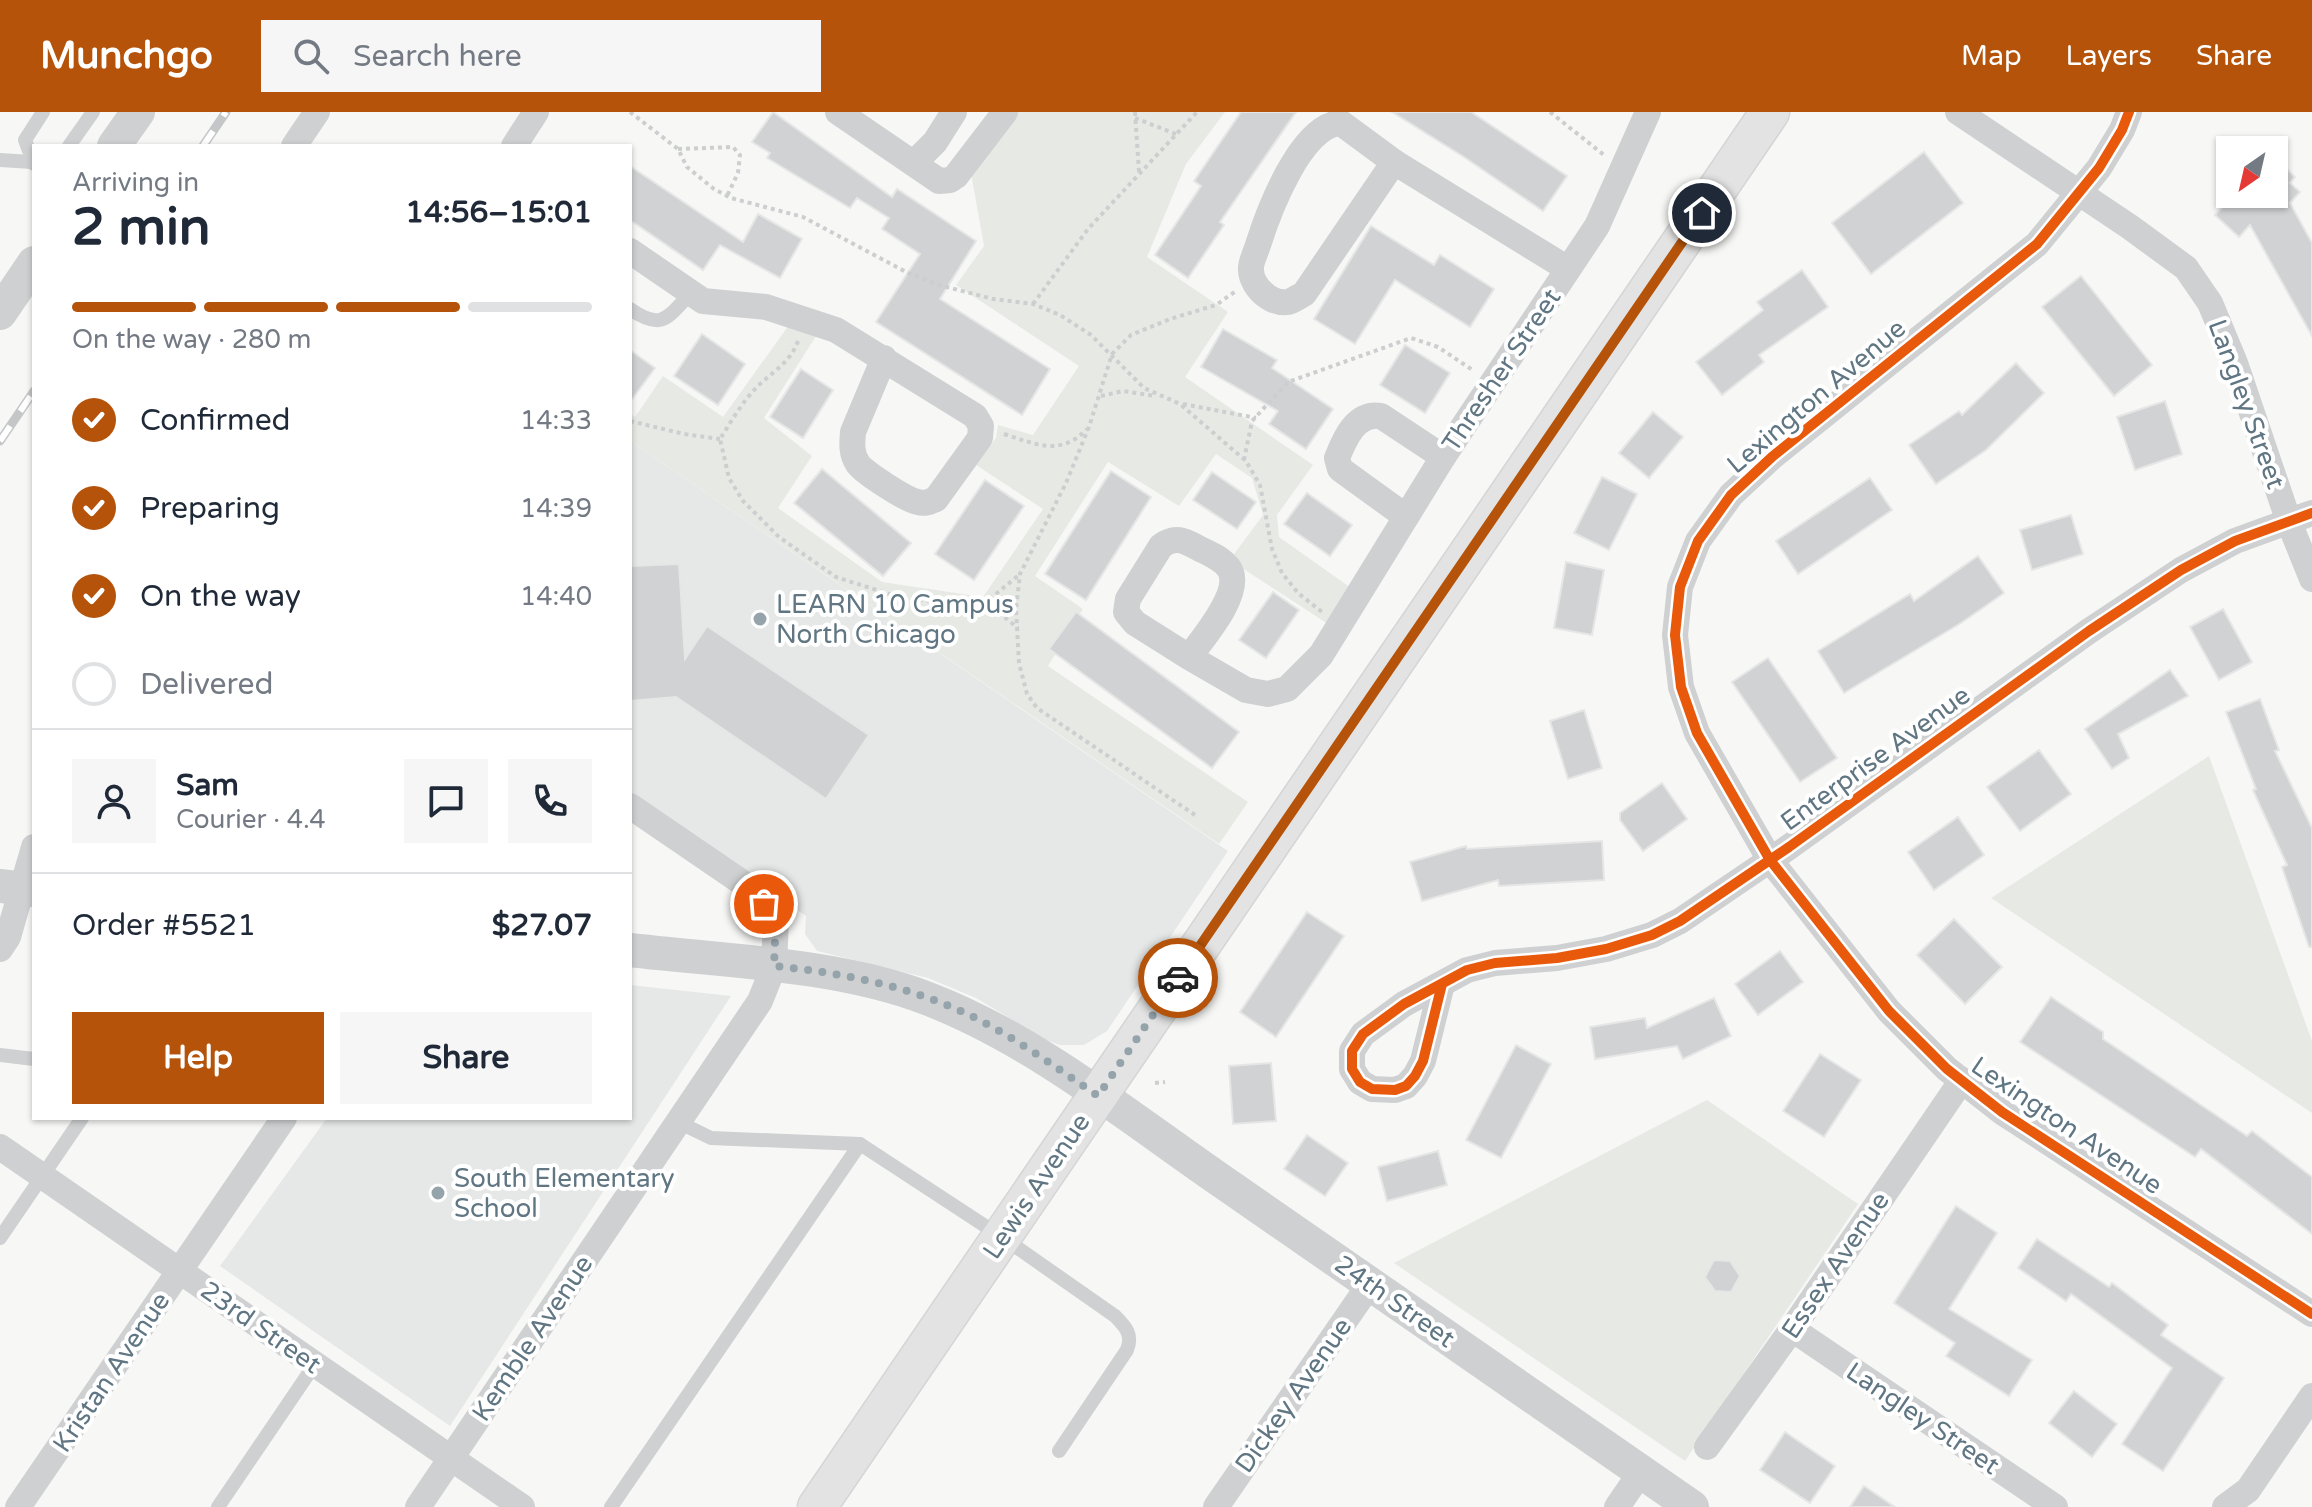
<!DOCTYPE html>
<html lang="en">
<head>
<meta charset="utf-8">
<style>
  :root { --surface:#fff; --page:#f6f6f7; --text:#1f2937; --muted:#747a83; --line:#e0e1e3; --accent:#b45309 }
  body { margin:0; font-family:"Varela Round",sans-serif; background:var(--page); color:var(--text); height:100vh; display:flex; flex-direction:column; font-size:30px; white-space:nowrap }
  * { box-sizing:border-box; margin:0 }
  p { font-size:26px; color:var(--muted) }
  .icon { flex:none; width:44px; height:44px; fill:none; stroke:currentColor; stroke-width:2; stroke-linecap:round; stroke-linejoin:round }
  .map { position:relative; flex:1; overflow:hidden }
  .panel { position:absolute; left:32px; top:32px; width:600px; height:976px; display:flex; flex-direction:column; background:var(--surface); border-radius:0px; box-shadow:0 2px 6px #0004 }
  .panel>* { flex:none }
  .needle { width:52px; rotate:214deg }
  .fabs { position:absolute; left:2216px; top:24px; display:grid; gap:16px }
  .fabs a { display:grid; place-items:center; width:72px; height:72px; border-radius:0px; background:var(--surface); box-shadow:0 2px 6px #0004; font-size:40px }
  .pin { position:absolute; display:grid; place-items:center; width:68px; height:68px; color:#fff; margin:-34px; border:4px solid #fff; border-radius:50%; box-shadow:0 2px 8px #0007 }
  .courier { position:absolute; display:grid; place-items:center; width:80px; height:80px; margin:-40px; border:6px solid #b45309; border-radius:50%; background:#fff; color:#222; box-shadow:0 2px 10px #0007 }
  .headline em { font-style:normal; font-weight:700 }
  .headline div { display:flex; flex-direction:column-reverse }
  .headline { display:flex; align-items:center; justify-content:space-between; height:136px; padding:0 40px }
  h1 { font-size:52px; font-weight:700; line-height:60px }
  .bar { display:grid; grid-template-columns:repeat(4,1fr); gap:12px 8px; align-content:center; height:96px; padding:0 40px }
  .bar i { height:10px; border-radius:6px; background:var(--line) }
  .bar .active { background:var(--accent) }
  .bar p { grid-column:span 4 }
  .line { display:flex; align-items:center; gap:20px; padding:0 40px; border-top:2px solid var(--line) }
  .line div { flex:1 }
  .round { display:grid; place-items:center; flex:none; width:84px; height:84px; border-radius:0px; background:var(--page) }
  ol { padding:0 40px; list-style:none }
  li { display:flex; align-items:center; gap:24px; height:88px }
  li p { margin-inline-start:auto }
  li .icon { padding:8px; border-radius:50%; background:var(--accent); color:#fff; stroke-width:4 }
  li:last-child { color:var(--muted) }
  li i { width:44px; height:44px; border:4px solid var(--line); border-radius:50% }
  .cta { display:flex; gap:16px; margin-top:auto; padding:16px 40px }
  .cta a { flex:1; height:92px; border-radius:0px; background:var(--accent); color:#fff; font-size:32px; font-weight:700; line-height:92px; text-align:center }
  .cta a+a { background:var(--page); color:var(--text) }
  header { display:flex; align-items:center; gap:48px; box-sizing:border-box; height:112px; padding:0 40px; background:var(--accent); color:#fff }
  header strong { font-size:38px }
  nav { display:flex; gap:44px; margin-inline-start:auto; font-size:28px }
  .search { width:560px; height:72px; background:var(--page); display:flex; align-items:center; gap:20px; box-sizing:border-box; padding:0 28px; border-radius:0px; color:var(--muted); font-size:30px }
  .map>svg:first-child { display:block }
  .built { fill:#e5e8e7 }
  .green { fill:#e7eae4 }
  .building { fill:#d0d2d3; stroke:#e6e6e6; stroke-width:2 }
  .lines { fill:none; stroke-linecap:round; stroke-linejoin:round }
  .secondary-casing { stroke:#d4d5d5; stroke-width:41 }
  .path { stroke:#cccecf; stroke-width:4; stroke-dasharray:4 4; stroke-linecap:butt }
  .service { stroke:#cfd0d1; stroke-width:14 }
  .minor { stroke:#cfd0d1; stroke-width:26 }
  .tertiary { stroke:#cfd0d1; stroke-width:34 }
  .secondary { stroke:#e2e3e2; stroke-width:38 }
  .rail-casing { stroke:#c4c6c7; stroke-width:9 }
  .rail { stroke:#fff; stroke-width:6; stroke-dasharray:18; stroke-linecap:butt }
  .cycleway-casing { stroke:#fff; stroke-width:15 }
  .cycleway { stroke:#e8590c; stroke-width:10 }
  .done { stroke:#95a3ab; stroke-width:8; stroke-dasharray:0 14.4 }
  .route { stroke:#b45309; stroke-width:10 }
  .poi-dot { fill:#95a3ab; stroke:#fff; stroke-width:3 }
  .labels { text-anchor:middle; stroke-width:8; stroke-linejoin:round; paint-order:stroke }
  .street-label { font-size:26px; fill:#607683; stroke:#fff }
  .poi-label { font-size:26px; fill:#607683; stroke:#fff; text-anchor:start }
</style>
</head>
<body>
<header>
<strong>Munchgo</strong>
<div class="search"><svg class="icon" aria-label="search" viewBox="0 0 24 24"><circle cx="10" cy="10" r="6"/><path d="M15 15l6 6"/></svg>Search here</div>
<nav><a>Map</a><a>Layers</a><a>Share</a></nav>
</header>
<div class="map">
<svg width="2312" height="1395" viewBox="0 0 2312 1395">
  <rect width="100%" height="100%" fill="#f7f7f6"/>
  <g class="built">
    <path d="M630,329L1228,739L1107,919L1084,933H1060L1046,928L976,886L928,866L817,839L805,822L806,804L630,684Z"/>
    <path d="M630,873L731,884L450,1314L220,1154L327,1006H630Z"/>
  </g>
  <g class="green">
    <path d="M1018,0H1225L1186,52L1147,145L1228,200L1185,265L1313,353L1277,403L1279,425L1351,476L1328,512L1242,456L1234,442L1263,403L1252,366L1216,342L1179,394L1108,350L1035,464L1083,497L1048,554L1248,690L1219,732L630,329V302L635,305L663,264L723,305L789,213L818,221L764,306L812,344L778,396L882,470L983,485L1043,397L976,353L996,326L998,313L1033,323L1079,254L956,173L984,134L971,61Z"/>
    <path d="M2209,644L2312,929V1001L1991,786Z"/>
    <path d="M1707,988L1858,1092L1685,1349L1394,1151Z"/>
  </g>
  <g class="building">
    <path d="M773,0L892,85L897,77L976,129L940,187L1050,257L1022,303L876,210L920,142L882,117L889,106L857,86L850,96L767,46L770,41L752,30Z"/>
    <path d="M1241,0H1296L1220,110L1224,113L1188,166L1155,143L1201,74L1194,69Z"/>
    <path d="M1392,0H1471L1567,64L1543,99L1464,45Z"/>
    <path d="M1924,40L1963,91L1871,162L1832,111Z"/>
    <path d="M2274,44L2295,65L2290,71L2300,80L2290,91L2312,131V224L2250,113L2239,125L2215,103L2235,82H2274Z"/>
    <path d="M630,54L743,130L758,102L802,127L780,166L720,133L703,158L630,108Z"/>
    <path d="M1371,114L1434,153L1440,143L1494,177L1470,215L1395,168L1355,232L1314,207Z"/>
    <path d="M1802,158L1828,195L1759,243L1764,250L1722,283L1696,250L1763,198L1757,190Z"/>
    <path d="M2081,164L2152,253L2114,284L2042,195Z"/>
    <path d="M1223,217L1277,248L1272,256L1333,297L1306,337L1269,312L1278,299L1201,255Z"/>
    <path d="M702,222L745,252L718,293L674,264Z"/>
    <path d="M1405,233L1450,261L1425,301L1380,273Z"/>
    <path d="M630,238L655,256L630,290Z"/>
    <path d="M2016,251L2044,281L1986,338L1936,372L1909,333L1959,299L1962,303Z"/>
    <path d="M801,257L833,278L803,326L770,305Z"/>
    <path d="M2165,289L2182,342L2135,358L2117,305Z"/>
    <path d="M1653,300L1683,325L1649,366L1619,341Z"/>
    <path d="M822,357L911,431L883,464L794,391Z"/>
    <path d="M1111,359L1151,385L1086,488L1045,462Z"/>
    <path d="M1212,360L1256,390L1237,417L1193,388Z"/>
    <path d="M1602,365L1637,382L1609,438L1574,421Z"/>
    <path d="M1870,366L1892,398L1798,462L1776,429Z"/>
    <path d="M985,368L1024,394L974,468L935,442Z"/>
    <path d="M1307,381L1352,413L1330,444L1284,412Z"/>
    <path d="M2071,403L2083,442L2032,458L2020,418Z"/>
    <path d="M1978,444L2004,481L1961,511L1844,581L1818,539L1910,482L1914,489Z"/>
    <path d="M1566,450L1604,458L1592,523L1554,516Z"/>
    <path d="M679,452L685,547L707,514L869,623L826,687L676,585L630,589V454Z"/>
    <path d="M1273,480L1299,498L1266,546L1239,528Z"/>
    <path d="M2223,497L2252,550L2219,568L2190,515Z"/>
    <path d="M1076,500L1239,620L1212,656L1049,537Z"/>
    <path d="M1768,546L1837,646L1800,670L1732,570Z"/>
    <path d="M2170,558L2188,584L2118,622L2129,646L2112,657L2085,617Z"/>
    <path d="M2260,587L2279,638L2275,639L2312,716V835H2309L2282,755L2287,753L2253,678L2256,677L2226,600Z"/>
    <path d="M1584,598L1602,656L1568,667L1550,609Z"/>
    <path d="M2039,638L2071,682L2020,719L1987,675Z"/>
    <path d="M1662,671L1687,707L1643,739L1620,708V701Z"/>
    <path d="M1958,705L1984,743L1934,778L1908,740Z"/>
    <path d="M1602,729L1604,768L1499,774L1498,768L1422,789L1410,750L1466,734L1467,737Z"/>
    <path d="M1307,800L1344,824L1276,925L1240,900Z"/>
    <path d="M1954,807L2002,855L1965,892L1917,843Z"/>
    <path d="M1780,839L1803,870L1758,903L1735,872Z"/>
    <path d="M2051,885L2103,920V927L2247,1024L2252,1019L2312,1065V1122L2201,1037L2195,1045L2020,930Z"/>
    <path d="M1714,886L1731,924L1683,947L1677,934L1595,947L1590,915L1645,906L1647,916Z"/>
    <path d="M1516,933L1551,952L1501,1046L1466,1028Z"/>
    <path d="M1820,942L1861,968L1824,1025L1783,999Z"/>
    <path d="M1271,951L1276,1009L1233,1012L1229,954Z"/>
    <path d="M1307,1023L1348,1051L1325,1084L1284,1057Z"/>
    <path d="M1438,1039L1447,1073L1387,1089L1378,1055Z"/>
    <path d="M1956,1094L1997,1121L1949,1197L2032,1248L2009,1284L1946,1244L1955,1231L1894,1191Z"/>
    <path d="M2037,1127L2109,1175L2112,1171L2168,1213L2161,1223L2224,1266L2163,1359L2122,1332L2172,1256L2071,1182L2066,1189L2018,1156Z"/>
    <path d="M1714,1148L1730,1149L1740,1164L1731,1180L1715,1179L1705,1165Z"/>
    <path d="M2074,1279L2117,1312L2092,1345L2049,1311Z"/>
    <path d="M1785,1320L1835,1354L1810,1391L1760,1358Z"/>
    <path d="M1864,1374L1895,1395H1850Z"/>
  </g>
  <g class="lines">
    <defs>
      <path id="secondary" d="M817,1395L1770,0"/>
    </defs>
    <use href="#secondary" class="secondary-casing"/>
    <g class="path">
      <path d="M630,0L678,37L687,55L714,77L731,86L803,105L908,161L939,173L993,187L1033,192L1060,203L1091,223L1144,276L1180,292L1246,349L1260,373L1272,437L1282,461L1298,481L1322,500"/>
      <path d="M1135,0L1139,60"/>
      <path d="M1550,0L1604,43"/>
      <path d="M1135,6L1176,22"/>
      <path d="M678,37L733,35L740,43L738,61L727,84"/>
      <path d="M1033,192L1088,117L1197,0"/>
      <path d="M798,229C790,251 772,260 757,275C742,290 731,310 720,327L729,366L743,389L779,425L836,465L889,482L944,492L986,490L1019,463"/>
      <path d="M1101,284L1123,279L1155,284"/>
      <path d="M1183,292L1256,306"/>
      <path d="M630,309L684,322L720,327"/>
      <path d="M1004,322C1036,332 1060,345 1087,317"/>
      <path d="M1244,348L1252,309L1288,270L1411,226L1438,235L1474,259"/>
      <path d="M986,490L1018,516"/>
      <path d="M1195,703L1037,596L1027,582L1019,551L1016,497L1020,462L1066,371L1089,315L1112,242L1131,223L1170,207L1216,193L1236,179"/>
      <path d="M1155,971L1165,970"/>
    </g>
    <g class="service">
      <path d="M69,34L93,0"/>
      <path d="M0,48L32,50"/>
      <path d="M34,52L25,28L43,0"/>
      <path d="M630,197C662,219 667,206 690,182"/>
      <path d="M0,943L34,947"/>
      <path d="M678,1010L711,1026L860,1032L1002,1125L1115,1204C1126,1215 1133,1223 1127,1238L1059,1339"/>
      <path d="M0,1126L82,1006"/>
      <path d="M218,1395L315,1252"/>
      <path d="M611,1395L860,1032"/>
    </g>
    <g class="minor">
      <path d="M838,0L939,69L950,68L956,64L1005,0"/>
      <path d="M1958,0L2130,115L2186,156L2210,191L2235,251L2289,410L2312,467"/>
      <path d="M2129,0L2122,18L2099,56L2037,132L1773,344L1731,383L1698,429L1680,475L1675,523L1681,575L1697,621L1770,748L1889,899L1947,957L2002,1000L2312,1202"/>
      <path d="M1341,11L1394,50L1304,182C1299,184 1293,189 1288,190C1270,193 1250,173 1251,156C1251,149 1256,140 1258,133C1268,101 1301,12 1341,11Z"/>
      <path d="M294,34L317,0"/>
      <path d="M514,34L536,0"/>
      <path d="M1394,50L1568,157"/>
      <path d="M914,51L935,30L954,0"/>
      <path d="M630,139L703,189L766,195L836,218L975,304L981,314L980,326L936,387C929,390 925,392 918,390C906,388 865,361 858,352C851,342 852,331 853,320L884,246"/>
      <path d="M1405,404L1340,357L1337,346C1345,326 1356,300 1381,304L1443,345"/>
      <path d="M1189,545L1135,511L1126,500L1128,487L1161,434C1176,423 1185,429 1200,437C1211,442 1224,448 1230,458C1242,482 1203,526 1189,545L1246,578L1268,582L1287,577L1321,543L1443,345L1597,114L1648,0"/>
      <path d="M0,837L8,825L34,735"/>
      <path d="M1442,872L1423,949L1415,964L1406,974L1395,978L1372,977L1360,970L1352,957V939L1363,922L1404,892L1467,858L1495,851L1557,846L1606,837L1652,823L1680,809L1789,735L2089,519L2181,458L2235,429L2312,401"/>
      <path d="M0,1035L522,1395"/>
      <path d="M1792,1217L2055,1395"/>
      <path d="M1707,1335L1792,1217L1962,968"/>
      <path d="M18,1395L284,1006"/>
      <path d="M418,1395L760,889L774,854L776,806L753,778L630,694"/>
      <path d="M1216,1395L1370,1172"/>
      <path d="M1617,1395L1641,1360"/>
      <path d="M2225,1395L2248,1378L2312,1284"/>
    </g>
    <g class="tertiary">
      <path d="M114,34L138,0"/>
      <path d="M0,201L34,151"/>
      <path d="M0,774L34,778"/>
      <path d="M630,838C724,849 838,852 926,886C1032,926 1130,1006 1223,1070C1379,1178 1536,1287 1692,1395"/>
    </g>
    <use href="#secondary" class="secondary"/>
    <defs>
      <g id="rail">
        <path d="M203,34L226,0"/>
        <path d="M0,329L34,279"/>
      </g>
    </defs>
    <use href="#rail" class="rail-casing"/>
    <use href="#rail" class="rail"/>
    <defs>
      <g id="cycleway">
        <path d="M2129,0L2122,18L2099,56L2037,132L1773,344L1731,383L1698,429L1680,475L1675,523L1681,575L1697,621L1770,748L1889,899L1947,957L2002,1000L2312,1202"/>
        <path d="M1442,872L1423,949L1415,964L1406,974L1395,978L1372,977L1360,970L1352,957V939L1363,922L1404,892L1467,858L1495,851L1557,846L1606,837L1652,823L1680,809L1789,735L2089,519L2181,458L2235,429L2312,401"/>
      </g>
    </defs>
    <use href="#cycleway" class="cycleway-casing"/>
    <use href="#cycleway" class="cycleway"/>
  </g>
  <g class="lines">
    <path class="done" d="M764,792L776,806L774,854C845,861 920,876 983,910C1023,931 1060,958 1098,984L1178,866"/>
    <path class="route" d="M1178,866L1702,101"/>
  </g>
  <g class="poi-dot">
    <circle cx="760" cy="507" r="8"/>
    <circle cx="438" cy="1081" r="8"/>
  </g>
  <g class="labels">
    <g class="street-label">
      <text transform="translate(1501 258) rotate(-56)" y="9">Thresher Street</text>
      <text transform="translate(1816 284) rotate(-40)" y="9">Lexington Avenue</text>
      <text transform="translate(2247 292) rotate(70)" y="9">Langley Street</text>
      <text transform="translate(1875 646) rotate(-36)" y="9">Enterprise Avenue</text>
      <text transform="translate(2067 1013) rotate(34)" y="9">Lexington Avenue</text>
      <text transform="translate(1036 1074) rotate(-56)" y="9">Lewis Avenue</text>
      <text transform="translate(1835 1153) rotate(-56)" y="9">Essex Avenue</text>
      <text transform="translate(1395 1189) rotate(35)" y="9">24th Street</text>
      <text transform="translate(261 1215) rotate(35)" y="9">23rd Street</text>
      <text transform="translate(532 1226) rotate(-56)" y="9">Kemble Avenue</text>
      <text transform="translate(111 1260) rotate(-56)" y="9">Kristan Avenue</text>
      <text transform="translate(1293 1283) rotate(-55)" y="9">Dickey Avenue</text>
      <text transform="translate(1923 1306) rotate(34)" y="9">Langley Street</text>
    </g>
    <g class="poi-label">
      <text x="776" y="501">LEARN 10 Campus<tspan x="776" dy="30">North Chicago</tspan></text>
      <text x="454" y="1075">South Elementary<tspan x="454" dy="30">School</tspan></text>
    </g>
  </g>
</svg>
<div class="fabs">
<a><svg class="needle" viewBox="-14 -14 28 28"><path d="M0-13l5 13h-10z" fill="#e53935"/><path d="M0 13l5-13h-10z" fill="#747a83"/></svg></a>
</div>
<div class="pin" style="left:764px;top:792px;background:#ea580c"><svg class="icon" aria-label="bag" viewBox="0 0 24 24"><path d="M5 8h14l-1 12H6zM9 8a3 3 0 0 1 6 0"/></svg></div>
<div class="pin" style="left:1702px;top:101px;background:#1f2937"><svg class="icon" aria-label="home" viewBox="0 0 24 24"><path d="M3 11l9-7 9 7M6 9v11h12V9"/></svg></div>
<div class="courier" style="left:1178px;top:866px"><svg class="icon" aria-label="car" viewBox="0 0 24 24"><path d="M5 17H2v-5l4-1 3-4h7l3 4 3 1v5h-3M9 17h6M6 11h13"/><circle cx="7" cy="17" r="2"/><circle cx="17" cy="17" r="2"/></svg></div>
<section class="panel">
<div class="headline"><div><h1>2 min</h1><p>Arriving in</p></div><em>14:56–15:01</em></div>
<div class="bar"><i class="active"></i><i class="active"></i><i class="active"></i><i></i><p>On the way · 280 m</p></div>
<ol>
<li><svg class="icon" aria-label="check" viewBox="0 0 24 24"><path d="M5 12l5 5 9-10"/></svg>Confirmed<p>14:33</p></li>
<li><svg class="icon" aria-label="check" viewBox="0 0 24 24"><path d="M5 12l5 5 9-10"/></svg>Preparing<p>14:39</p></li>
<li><svg class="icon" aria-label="check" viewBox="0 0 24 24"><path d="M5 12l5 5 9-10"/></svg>On the way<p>14:40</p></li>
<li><i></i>Delivered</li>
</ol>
<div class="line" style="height:144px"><a class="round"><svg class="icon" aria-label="person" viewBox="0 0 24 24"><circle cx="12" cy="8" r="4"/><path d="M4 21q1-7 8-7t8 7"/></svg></a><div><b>Sam</b><p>Courier · 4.4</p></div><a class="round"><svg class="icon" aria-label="chat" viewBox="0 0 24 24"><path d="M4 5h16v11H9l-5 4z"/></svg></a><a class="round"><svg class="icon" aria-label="phone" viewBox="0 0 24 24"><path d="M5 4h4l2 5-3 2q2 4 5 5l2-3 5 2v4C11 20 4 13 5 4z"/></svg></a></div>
<div class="line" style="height:104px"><div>Order #5521</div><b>$27.07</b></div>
<div class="cta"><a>Help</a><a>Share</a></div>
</section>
</div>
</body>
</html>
